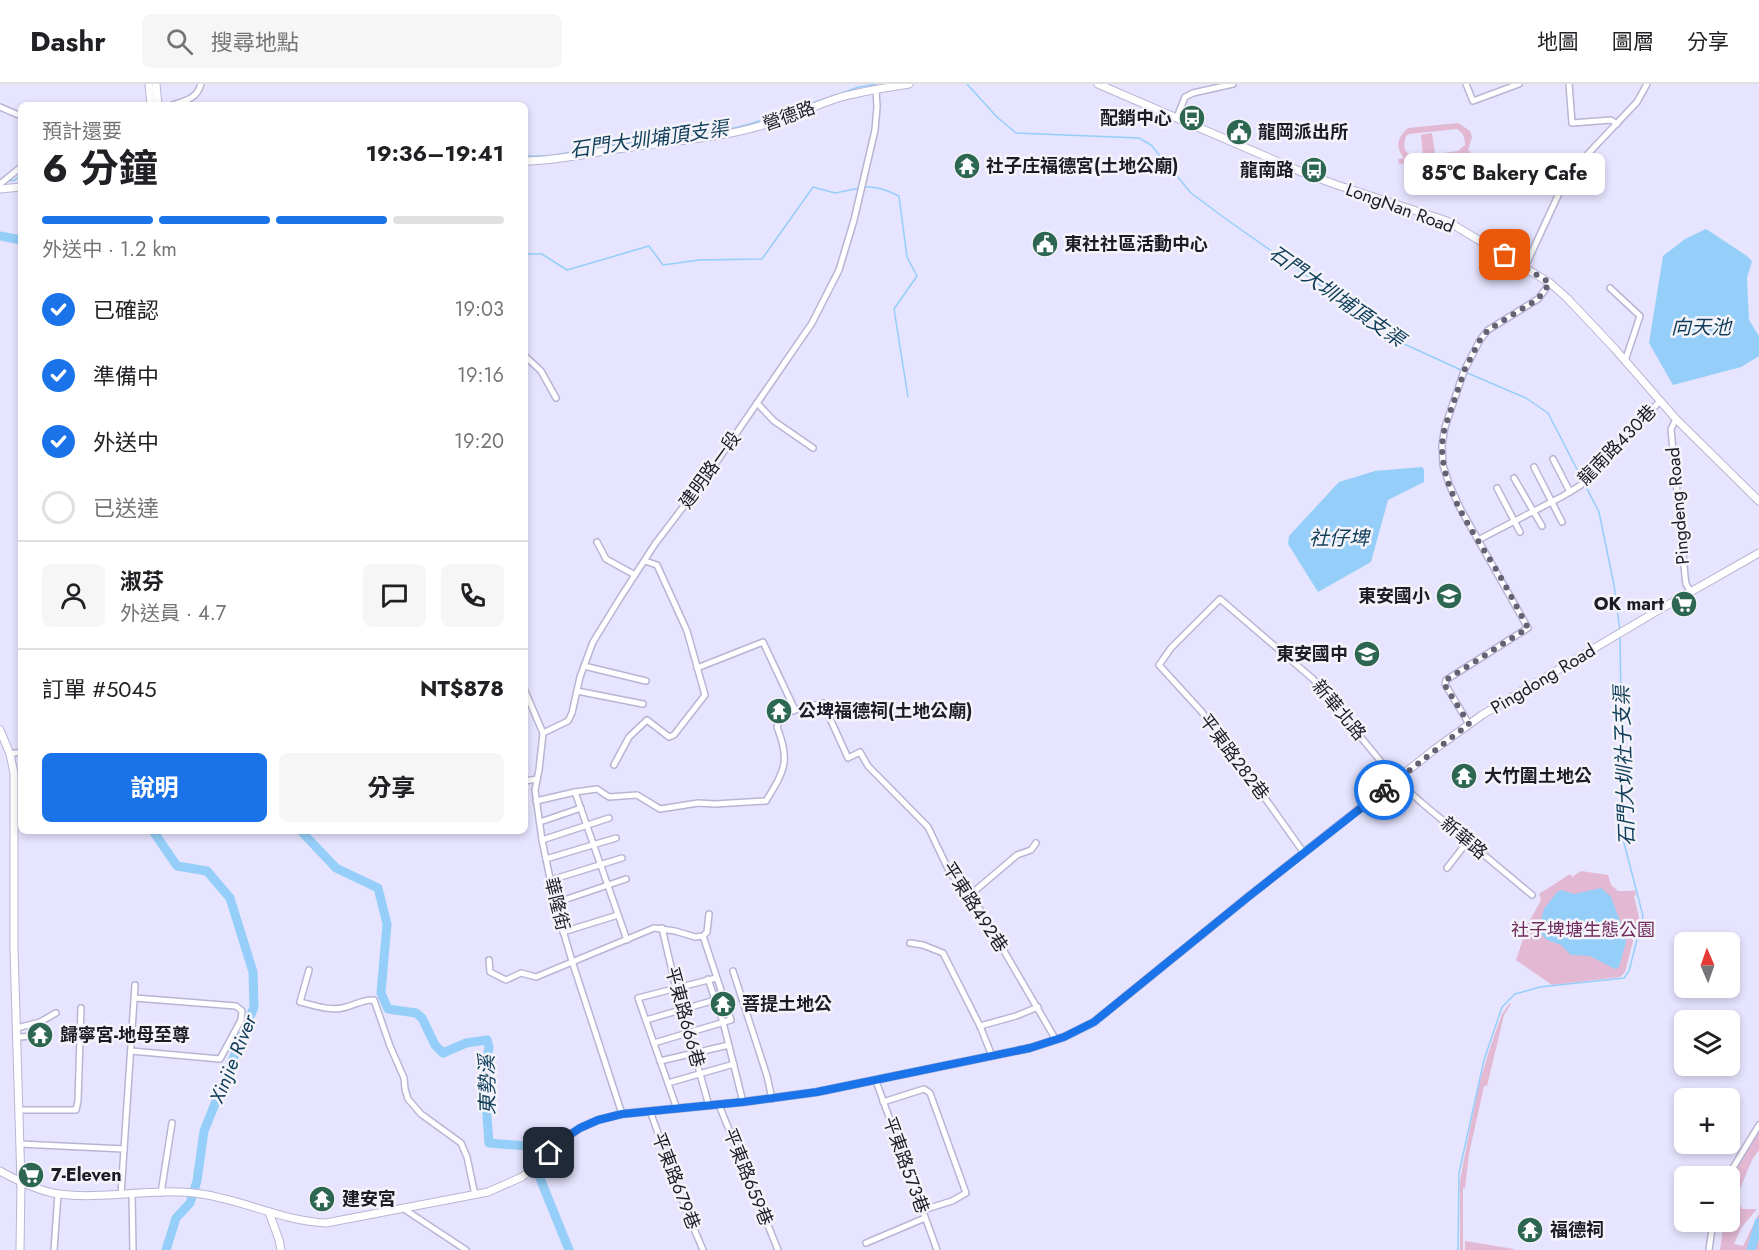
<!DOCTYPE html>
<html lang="zh-TW">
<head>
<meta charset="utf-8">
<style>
  :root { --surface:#fff; --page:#f6f6f6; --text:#202124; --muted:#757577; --line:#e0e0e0; --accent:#1a73e8 }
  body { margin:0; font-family:Jost,"Noto Sans TC",sans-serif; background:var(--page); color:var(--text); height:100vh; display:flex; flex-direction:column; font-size:22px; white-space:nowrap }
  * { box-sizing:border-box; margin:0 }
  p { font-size:20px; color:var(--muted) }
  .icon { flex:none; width:33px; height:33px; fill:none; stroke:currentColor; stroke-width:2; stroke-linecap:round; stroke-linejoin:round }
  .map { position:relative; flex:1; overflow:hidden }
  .drawer { position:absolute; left:18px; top:18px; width:510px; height:732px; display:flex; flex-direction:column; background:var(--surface); border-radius:9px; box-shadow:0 3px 9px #0003 }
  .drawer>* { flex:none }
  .needle { width:39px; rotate:358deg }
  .tools { position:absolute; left:1674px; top:848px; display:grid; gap:12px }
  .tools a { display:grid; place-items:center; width:66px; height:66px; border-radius:9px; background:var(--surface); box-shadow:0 3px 9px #0003; font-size:30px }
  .pin { position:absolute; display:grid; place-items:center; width:51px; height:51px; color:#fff; margin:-26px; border-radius:12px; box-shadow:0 3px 9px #0006 }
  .courier { position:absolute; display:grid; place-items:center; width:60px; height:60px; margin:-30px; border:4px solid #1a73e8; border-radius:50%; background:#fff; color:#222; box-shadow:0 2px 8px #0007 }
  .bubble { position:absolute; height:42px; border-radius:9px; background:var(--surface); box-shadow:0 3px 9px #0003; font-size:20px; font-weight:700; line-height:42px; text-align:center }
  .headline em { font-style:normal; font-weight:700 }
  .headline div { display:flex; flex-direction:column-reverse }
  .headline { display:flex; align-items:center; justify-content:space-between; height:102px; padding:0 24px }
  h1 { font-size:39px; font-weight:700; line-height:45px }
  .bar { display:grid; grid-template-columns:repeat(4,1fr); gap:9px 6px; align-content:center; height:72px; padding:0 24px }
  .bar i { height:8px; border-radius:4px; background:var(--line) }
  .bar .active { background:var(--accent) }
  .bar p { grid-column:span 4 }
  .line { display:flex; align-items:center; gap:15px; padding:0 24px; border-top:2px solid var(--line) }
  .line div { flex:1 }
  .round { display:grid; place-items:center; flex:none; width:63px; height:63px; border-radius:9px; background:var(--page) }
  ol { padding:0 24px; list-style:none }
  li { display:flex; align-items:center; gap:18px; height:66px }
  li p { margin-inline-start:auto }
  li .icon { padding:6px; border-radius:50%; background:var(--accent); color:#fff; stroke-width:4 }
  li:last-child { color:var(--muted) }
  li i { width:33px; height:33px; border:3px solid var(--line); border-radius:50% }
  .button { display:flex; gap:12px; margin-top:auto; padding:12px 24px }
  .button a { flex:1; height:69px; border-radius:9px; background:var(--accent); color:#fff; font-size:24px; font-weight:700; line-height:69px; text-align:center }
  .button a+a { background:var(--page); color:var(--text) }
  header { display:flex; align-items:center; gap:36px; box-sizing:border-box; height:84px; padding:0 30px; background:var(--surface); border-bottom:2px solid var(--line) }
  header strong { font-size:28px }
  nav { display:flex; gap:33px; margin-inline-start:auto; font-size:21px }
  .search { width:420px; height:54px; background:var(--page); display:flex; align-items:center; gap:15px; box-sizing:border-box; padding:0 21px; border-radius:9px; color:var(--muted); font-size:22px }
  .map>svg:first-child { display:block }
  .green { fill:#e2b8d3; fill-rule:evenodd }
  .water { fill:#95cff9 }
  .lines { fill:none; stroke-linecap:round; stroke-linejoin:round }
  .stream { stroke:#95cff9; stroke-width:1.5 }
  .river { stroke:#95cff9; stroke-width:9 }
  .street-casing { stroke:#b8b5d4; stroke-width:8 }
  .secondary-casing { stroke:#b8b5d4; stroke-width:9 }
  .street { stroke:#fff; stroke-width:5 }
  .secondary { stroke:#fff; stroke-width:7 }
  .done { stroke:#636172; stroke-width:6; stroke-dasharray:0 10.8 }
  .route { stroke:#1a73e8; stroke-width:8 }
  .labels { text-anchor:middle; stroke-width:5; stroke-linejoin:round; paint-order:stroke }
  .street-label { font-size:18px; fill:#1c1b26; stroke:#f4f3fa }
  .poi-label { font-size:18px; font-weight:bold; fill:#1c1b26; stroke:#f4f3fa; text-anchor:start }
  .park-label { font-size:18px; fill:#6f2b5c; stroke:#f4f3fa }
  .water-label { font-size:20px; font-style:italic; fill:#103e5a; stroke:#f4f3fa }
</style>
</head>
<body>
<header>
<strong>Dashr</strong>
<div class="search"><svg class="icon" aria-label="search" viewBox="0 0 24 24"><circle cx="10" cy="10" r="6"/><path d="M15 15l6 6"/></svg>搜尋地點</div>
<nav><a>地圖</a><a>圖層</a><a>分享</a></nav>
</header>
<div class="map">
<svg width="1759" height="1166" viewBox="0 0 1759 1166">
  <rect width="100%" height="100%" fill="#e6e4fe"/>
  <g class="green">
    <path d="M1458,39L1470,47L1472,53L1468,67H1470L1471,72L1399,80L1398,75L1404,74C1395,63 1397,53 1408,44ZM1457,45C1463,49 1465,53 1465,61L1458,67L1435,70L1432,49L1421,51L1423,71L1410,72L1405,66L1404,61L1406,52L1409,50Z"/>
    <path d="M1581,787L1608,791L1611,801L1618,807H1631L1635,806L1636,811L1634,812L1639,834L1625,888L1620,893L1552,901L1516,876L1528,840L1541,816L1539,810L1570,790L1572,793Z"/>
    <path d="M1510,919L1511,920L1504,931L1487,1002H1484L1469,1070L1465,1104H1463V1166H1460V1097L1468,1055L1479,1000L1490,964L1502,930Z"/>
    <path d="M1759,1047V1066L1752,1076L1737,1112L1742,1125H1757L1741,1144L1734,1160L1743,1162L1759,1129V1166H1720L1724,1137H1730V1093L1755,1049Z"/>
    <path d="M1465,1157L1514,1165V1166H1465Z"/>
  </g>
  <g class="water">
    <path d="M1706,145L1747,172L1752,177L1747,194L1749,236L1759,252V272L1741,283L1673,301L1649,259L1663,172L1685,155Z"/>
    <path d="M1422,383L1424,386V398L1388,416L1371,478L1318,508L1288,460L1289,452L1339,398L1375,387Z"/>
    <path d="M1601,804L1611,813L1625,851L1626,858L1619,883L1615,885L1590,872L1571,871L1561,861L1547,856L1542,851L1539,843L1544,825L1557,808L1562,806L1574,810Z"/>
  </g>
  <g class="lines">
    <g class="stream">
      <path d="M967,0L997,33L1016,49L1139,54L1151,61L1191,109L1226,135L1402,259L1461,286"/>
      <path d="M525,72H550L604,62L718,48L750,40L859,3L876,0"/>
      <path d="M9,97L15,96L21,91"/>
      <path d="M865,103C877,102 888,107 899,112L907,173L917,192L894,225L908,313"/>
      <path d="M525,170H542L567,186L649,162L663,181L699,176L762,175L813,103L835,109L860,104"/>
      <path d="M1465,288L1526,314L1548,329L1599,428L1614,501L1620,547"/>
      <path d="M1458,1166L1459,1089L1484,976L1502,923L1515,910L1540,903L1624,894L1629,887L1643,832L1623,755L1620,552"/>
    </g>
    <g class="river">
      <path d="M0,152L21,156"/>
      <path d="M153,747L177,782L207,787L230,814L253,888L254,923L204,1047L197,1097L190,1119L176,1134L166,1166"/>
      <path d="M301,747L336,784L378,804L387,840L381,909L388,925L416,929L422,934L435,961L443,969L466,959L487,956L489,963L484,992L489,1059L527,1062L569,1166"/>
      <path d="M1751,1166L1759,1138"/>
    </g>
    <defs>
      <g id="street">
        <path d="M1466,0L1473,17L1519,0"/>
        <path d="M1569,0L1572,39L1611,36L1617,40"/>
        <path d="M172,21C185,17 197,15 201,0"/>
        <path d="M0,23L21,32"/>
        <path d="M1177,33L1185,13L1193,9L1233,0"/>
        <path d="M0,100L21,83"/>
        <path d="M1525,183L1567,92L1637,18L1647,0"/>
        <path d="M1610,204L1640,232L1625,277"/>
        <path d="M525,272L541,287L556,314"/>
        <path d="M757,319L774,337L813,364"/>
        <path d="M1676,335L1671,345L1685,492L1686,500L1691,508"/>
        <path d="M1553,375L1570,408"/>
        <path d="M1534,383L1562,438"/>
        <path d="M1514,394L1542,442"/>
        <path d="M1497,404L1520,448"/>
        <path d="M1478,456L1563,412L1581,401L1660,317"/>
        <path d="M597,458L606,475L635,491"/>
        <path d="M584,582L646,597"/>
        <path d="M697,584L763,558L795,626L823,619L848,674L860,668L868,682L928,743L950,789L976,819L1056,956"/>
        <path d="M525,607L543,649L539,686L535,706L542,756L556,823L572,877L622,1030"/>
        <path d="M577,607L643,620"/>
        <path d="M1469,640L1445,600L1446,596L1528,544L1460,424L1449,400L1443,381L1442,361L1445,343L1464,287L1480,256L1488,246L1538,215L1550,199"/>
        <path d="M543,649L568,637L572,629L580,593L593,558L622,511L655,460L709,389L812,239L839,186L854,136L875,46L877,23L876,5"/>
        <path d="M10,670L21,668"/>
        <path d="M614,681L629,653L647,636L669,653L674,651L705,611L687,547L657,481L645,477"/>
        <path d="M525,697L537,695"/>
        <path d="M575,708L627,856"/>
        <path d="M536,717L575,708L597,705L609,713L637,711L660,725L698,719L715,720L766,717C784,687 791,678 777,643L782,631L795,626"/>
        <path d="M540,738L581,724"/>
        <path d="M542,756L609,734"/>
        <path d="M1304,769L1228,662L1201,627L1159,581L1171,564L1220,515L1313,595L1396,696L1422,719L1532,811"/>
        <path d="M546,775L616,754"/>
        <path d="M1447,784L1468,757"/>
        <path d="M551,796L622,774"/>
        <path d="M970,811L1017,771L1031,766L1036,759"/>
        <path d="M555,819L626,795"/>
        <path d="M662,844L676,904L709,1022"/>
        <path d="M563,848L618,831"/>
        <path d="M910,859L923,861L943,869L980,942L992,972"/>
        <path d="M489,876L490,888L506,896L521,889L536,893L654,844L675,847L695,853L703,852L707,848L709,830"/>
        <path d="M309,886L300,918C313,921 329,927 342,924C354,922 362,915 374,916L390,962L404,994L405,1005L408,1015L421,1030L461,1059L467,1073L475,1111"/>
        <path d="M733,887L767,992L772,1015"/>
        <path d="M708,895L723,938L743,1018"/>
        <path d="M646,936L715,916"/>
        <path d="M980,942L1016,932L1038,923"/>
        <path d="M17,944L40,938L56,929"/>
        <path d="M17,953L36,952"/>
        <path d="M654,959L731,936L703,852"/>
        <path d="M131,967L220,975L241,936L242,927L236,922L135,914"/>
        <path d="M660,977L729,961"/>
        <path d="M876,997L937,1166"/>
        <path d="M668,999L734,980"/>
        <path d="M883,1018L924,1005L930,1009L966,1109L952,1117L923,1126"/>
        <path d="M719,1021L778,1166"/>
        <path d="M677,1025L638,914L716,894"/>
        <path d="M19,1026H76L78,1017L81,924"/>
        <path d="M650,1027L686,1126L703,1166"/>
        <path d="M20,1060L124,1065"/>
        <path d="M1728,1092L1759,1041"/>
        <path d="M161,1109L172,1039"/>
        <path d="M121,1110L135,901"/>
        <path d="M132,1110L133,1166"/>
        <path d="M404,1125L466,1166"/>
        <path d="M866,1159L925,1134"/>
        <path d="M54,1166L58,1110"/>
        <path d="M1709,1166L1713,1137"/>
      </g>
      <g id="secondary">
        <path d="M149,0L151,21"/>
        <path d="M156,0L158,21"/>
        <path d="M1098,0L1304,89L1337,101L1447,137L1550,199L1567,214L1615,265L1676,335L1759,417"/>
        <path d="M525,77C559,77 592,68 625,64C670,57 716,55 760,42C786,35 811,23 838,14C861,7 885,4 909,0"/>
        <path d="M0,105L21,103"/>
        <path d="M0,646L10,670L14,689V866L21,1099L20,1166"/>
        <path d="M0,1087C18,1097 38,1107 59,1110C106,1116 154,1103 201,1110C244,1116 282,1137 326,1139L488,1108L522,1093L538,1080L559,1058L580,1044L598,1036L622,1030L743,1018L817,1008L1030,964L1064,953L1094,938L1248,813L1435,665L1482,631L1657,527L1759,469"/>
        <path d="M269,1128L279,1156L281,1166"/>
      </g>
    </defs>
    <use href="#street" class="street-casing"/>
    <use href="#secondary" class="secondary-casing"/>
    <use href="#street" class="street"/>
    <use href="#secondary" class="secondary"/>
  </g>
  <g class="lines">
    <path class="done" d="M1384,706L1469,640L1444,600L1446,596L1528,544C1518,525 1508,506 1497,487C1472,445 1431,394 1445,343L1465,285L1480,256L1488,246L1538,215L1550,199L1505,171"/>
    <path class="route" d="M549,1069L559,1058L580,1044L598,1036L622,1030L743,1018L817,1008L1030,964L1064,953L1094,938L1248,813L1384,706"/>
  </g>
  <defs>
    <symbol id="bus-disc" viewBox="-11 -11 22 22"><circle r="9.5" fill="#2d6751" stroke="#f4f3fa"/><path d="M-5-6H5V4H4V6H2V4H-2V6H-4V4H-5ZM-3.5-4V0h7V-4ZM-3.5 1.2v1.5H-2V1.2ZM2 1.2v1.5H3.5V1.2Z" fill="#fff"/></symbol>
    <symbol id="civic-disc" viewBox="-11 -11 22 22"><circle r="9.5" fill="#2d6751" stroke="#f4f3fa"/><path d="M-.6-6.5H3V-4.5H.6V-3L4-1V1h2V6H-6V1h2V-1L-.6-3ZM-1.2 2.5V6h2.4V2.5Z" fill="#fff"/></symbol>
    <symbol id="temple-disc" viewBox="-11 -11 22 22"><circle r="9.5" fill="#2d6751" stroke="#f4f3fa"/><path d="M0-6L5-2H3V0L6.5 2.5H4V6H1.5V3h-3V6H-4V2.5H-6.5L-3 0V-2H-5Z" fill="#fff"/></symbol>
    <symbol id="school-disc" viewBox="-11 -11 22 22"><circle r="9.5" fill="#2d6751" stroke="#f4f3fa"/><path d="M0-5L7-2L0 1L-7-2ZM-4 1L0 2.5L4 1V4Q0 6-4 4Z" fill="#fff"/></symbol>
    <symbol id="supermarket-disc" viewBox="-11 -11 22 22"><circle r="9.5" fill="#2d6751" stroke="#f4f3fa"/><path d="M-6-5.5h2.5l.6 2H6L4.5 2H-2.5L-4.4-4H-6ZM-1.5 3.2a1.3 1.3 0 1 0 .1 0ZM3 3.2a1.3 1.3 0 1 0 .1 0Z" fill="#fff"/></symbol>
  </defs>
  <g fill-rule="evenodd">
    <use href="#bus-disc" x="1177" y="19" width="30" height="30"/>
    <use href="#civic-disc" x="1224" y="33" width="30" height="30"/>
    <use href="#temple-disc" x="952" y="67" width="30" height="30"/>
    <use href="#bus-disc" x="1299" y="71" width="30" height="30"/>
    <use href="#civic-disc" x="1030" y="145" width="30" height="30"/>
    <use href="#school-disc" x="1434" y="497" width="30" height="30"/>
    <use href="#supermarket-disc" x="1669" y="505" width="30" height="30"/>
    <use href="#school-disc" x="1352" y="555" width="30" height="30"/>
    <use href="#temple-disc" x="764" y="612" width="30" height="30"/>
    <use href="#temple-disc" x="1449" y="677" width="30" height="30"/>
    <use href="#temple-disc" x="708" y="905" width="30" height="30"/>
    <use href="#temple-disc" x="25" y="936" width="30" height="30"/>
    <use href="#supermarket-disc" x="16" y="1076" width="30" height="30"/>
    <use href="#temple-disc" x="307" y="1100" width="30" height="30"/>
    <use href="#temple-disc" x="1515" y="1131" width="30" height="30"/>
  </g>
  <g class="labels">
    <g class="street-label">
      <text transform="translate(789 32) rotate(-20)" y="6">營德路</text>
      <text transform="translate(1400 124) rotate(20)" y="6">LongNan Road</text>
      <text transform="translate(1617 361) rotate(-46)" y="6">龍南路430巷</text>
      <text transform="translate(710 386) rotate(-54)" y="6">建明路一段</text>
      <text transform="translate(1678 422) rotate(-95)" y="6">Pingdeng Road</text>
      <text transform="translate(1543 595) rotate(-31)" y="6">Pingdong Road</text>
      <text transform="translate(1339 626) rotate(50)" y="6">新華北路</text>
      <text transform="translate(1234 673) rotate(53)" y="6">平東路282巷</text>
      <text transform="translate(1464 754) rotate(40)" y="6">新華路</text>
      <text transform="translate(557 820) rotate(76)" y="6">華隆街</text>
      <text transform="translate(975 823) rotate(57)" y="6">平東路492巷</text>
      <text transform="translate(685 933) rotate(75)" y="6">平東路666巷</text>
      <text transform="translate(906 1081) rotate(70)" y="6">平東路573巷</text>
      <text transform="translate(748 1093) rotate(68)" y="6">平東路659巷</text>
      <text transform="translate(676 1097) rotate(69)" y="6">平東路679巷</text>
    </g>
    <g class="poi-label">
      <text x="1172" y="40" text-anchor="end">配銷中心</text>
      <text x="1258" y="54">龍岡派出所</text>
      <text x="986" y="88">社子庄福德宮(土地公廟)</text>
      <text x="1294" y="92" text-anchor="end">龍南路</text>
      <text x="1064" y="166">東社社區活動中心</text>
      <text x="1430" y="518" text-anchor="end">東安國小</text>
      <text x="1664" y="526" text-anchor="end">OK mart</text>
      <text x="1348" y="576" text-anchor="end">東安國中</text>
      <text x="798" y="633">公埤福德祠(土地公廟)</text>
      <text x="1484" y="698">大竹圍土地公</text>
      <text x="742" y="926">菩提土地公</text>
      <text x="60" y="957">歸寧宮-地母至尊</text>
      <text x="51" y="1097">7-Eleven</text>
      <text x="342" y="1121">建安宮</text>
      <text x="1550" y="1152">福德祠</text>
    </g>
    <g class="park-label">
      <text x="1583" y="852">社子埤塘生態公園</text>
    </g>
    <g class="water-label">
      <text transform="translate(649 55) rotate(-8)" y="7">石門大圳埔頂支渠</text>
      <text transform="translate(1337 212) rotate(35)" y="7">石門大圳埔頂支渠</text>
      <text x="1701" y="250">向天池</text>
      <text x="1339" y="461">社仔埤</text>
      <text transform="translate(1624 682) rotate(-92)" y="7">石門大圳社子支渠</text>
      <text transform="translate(233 975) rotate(-68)" y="7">Xinjie River</text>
      <text transform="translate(487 1001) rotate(-91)" y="7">東勢溪</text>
    </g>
  </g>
</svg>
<div class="tools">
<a><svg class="needle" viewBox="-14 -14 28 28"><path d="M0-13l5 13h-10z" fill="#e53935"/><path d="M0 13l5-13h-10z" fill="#757577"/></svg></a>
<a><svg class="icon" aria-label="layers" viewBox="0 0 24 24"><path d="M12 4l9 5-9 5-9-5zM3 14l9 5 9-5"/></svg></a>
<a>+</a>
<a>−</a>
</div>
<div class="pin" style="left:1505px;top:171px;background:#ea580c"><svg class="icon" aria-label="bag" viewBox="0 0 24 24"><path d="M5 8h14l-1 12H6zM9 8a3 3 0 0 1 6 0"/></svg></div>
<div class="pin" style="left:549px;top:1069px;background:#1f2937"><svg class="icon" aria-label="home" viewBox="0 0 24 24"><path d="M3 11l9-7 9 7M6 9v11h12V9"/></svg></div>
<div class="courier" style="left:1384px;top:706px"><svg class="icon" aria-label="bike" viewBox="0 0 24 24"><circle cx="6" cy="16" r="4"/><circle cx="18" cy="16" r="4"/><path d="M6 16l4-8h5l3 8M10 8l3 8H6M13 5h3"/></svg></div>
<div class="bubble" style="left:1404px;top:69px;width:201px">85°C Bakery Cafe</div>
<section class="drawer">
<div class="headline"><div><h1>6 分鐘</h1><p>預計還要</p></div><em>19:36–19:41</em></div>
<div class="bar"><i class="active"></i><i class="active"></i><i class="active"></i><i></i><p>外送中 · 1.2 km</p></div>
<ol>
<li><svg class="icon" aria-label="check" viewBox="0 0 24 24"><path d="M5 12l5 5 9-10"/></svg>已確認<p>19:03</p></li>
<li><svg class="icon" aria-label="check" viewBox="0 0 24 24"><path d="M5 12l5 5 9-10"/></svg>準備中<p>19:16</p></li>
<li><svg class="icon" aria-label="check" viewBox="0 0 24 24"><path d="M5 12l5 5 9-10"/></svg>外送中<p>19:20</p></li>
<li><i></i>已送達</li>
</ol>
<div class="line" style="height:108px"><a class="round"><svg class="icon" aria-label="person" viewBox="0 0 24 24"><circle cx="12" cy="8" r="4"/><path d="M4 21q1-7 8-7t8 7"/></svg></a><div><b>淑芬</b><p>外送員 · 4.7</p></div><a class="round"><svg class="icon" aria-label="chat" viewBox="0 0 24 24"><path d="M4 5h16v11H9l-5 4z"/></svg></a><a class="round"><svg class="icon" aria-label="phone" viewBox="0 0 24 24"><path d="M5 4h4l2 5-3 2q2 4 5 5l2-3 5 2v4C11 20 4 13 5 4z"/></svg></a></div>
<div class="line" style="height:78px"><div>訂單 #5045</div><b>NT$878</b></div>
<div class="button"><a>說明</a><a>分享</a></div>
</section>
</div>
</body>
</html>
